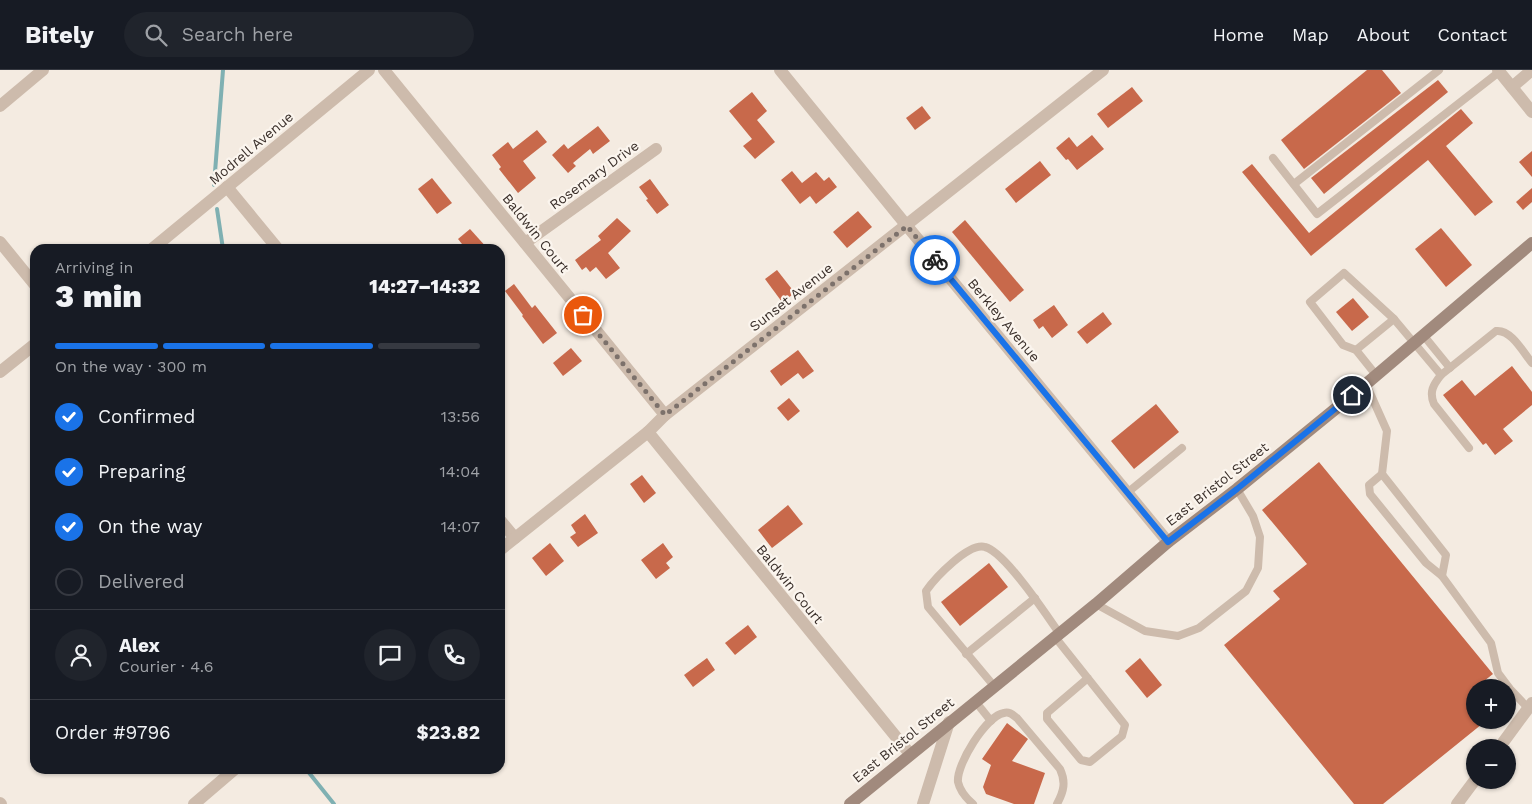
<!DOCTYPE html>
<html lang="en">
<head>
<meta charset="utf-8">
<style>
  :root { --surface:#171b24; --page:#20242c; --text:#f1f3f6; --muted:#9ea1a6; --line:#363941; --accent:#1a73e8 }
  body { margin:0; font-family:"Work Sans",sans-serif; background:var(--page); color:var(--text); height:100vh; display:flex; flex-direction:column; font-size:19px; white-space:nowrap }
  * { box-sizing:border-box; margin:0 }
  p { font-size:16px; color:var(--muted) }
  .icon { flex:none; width:28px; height:28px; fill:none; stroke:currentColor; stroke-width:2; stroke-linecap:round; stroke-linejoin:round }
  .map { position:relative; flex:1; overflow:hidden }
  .panel { position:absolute; left:30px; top:174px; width:475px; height:530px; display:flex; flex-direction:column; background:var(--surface); border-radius:15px; box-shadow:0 1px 4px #0004 }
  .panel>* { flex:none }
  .buttons { position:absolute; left:1466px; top:609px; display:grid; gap:10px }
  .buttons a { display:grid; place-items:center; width:50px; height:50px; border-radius:50%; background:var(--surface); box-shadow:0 1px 4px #0004; font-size:25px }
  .pin { position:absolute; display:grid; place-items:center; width:42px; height:42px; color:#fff; margin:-21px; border:2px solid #fff; border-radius:50%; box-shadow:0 1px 5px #0007 }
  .courier { position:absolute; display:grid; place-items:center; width:50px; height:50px; margin:-25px; border:4px solid #1a73e8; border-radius:50%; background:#fff; color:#222; box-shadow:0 1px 6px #0007 }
  .summary em { font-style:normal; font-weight:800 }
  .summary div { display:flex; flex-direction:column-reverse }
  .summary { display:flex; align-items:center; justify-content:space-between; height:85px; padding:0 25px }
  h1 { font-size:32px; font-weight:800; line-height:38px }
  .bar { display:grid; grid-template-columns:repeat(4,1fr); gap:8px 5px; align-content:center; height:60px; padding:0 25px }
  .bar i { height:6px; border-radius:4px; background:var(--line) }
  .bar .active { background:var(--accent) }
  .bar p { grid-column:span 4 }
  .line { display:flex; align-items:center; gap:12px; padding:0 25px; border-top:1px solid var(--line) }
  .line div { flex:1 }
  .round { display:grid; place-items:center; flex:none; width:52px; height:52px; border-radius:26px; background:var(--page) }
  ol { padding:0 25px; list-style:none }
  li { display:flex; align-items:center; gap:15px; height:55px }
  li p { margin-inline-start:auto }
  li .icon { padding:5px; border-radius:50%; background:var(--accent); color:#fff; stroke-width:4 }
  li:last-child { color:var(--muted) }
  li i { width:28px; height:28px; border:2px solid var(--line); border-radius:50% }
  header { display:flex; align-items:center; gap:30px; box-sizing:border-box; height:70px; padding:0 25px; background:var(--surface); border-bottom:1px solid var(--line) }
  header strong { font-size:24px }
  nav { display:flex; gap:28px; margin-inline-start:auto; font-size:18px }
  .search { width:350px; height:45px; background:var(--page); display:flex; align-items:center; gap:12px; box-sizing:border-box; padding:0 18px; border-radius:28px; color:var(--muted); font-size:19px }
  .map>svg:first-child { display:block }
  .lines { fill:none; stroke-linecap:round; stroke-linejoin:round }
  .stream { stroke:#7fb0b2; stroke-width:4 }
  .building { fill:#c8694b }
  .lane { stroke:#cdbbac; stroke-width:8 }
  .street { stroke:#cdbbac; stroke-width:12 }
  .secondary { stroke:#a18a7d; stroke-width:12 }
  .done { stroke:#7c716b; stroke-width:5; stroke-dasharray:0 9 }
  .route { stroke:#1a73e8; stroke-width:6 }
  .labels { text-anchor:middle; stroke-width:4.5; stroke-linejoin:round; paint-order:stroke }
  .street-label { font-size:14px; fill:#3b302b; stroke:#fbf5ee }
</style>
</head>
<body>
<header>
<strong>Bitely</strong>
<div class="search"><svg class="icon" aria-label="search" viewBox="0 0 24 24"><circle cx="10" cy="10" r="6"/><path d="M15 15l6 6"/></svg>Search here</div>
<nav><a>Home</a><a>Map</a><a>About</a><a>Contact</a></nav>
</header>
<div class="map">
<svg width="1532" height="734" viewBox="0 0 1532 734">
  <rect width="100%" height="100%" fill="#f4ebe1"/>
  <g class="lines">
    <g class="stream">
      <path d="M214,115L223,0"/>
      <path d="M217,139L223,179"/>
      <path d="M306,699L334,734"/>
    </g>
  </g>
  <g class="building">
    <path d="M1367,0H1382L1401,23L1304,99L1281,70Z"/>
    <path d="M1438,10L1448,22L1324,124L1311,108Z"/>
    <path d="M1132,17L1143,31L1108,58L1097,44Z"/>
    <path d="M752,22L767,41L757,50L775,72L755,89L743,76L752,69L729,41Z"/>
    <path d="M922,36L931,48L915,60L906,48Z"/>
    <path d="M1461,39L1473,53L1446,76L1493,132L1475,146L1428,90L1311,186L1242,102L1252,94L1309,163Z"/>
    <path d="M598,56L610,71L593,84L590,79L573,93L576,96L568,103L552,85L564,74L568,79Z"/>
    <path d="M537,60L547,72L523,91L536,108L518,123L499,99L501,97L492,85L508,72L513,79Z"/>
    <path d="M1092,65L1104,79L1077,100L1068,89L1066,90L1056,78L1069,67L1077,77Z"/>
    <path d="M1532,81V107L1519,92Z"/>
    <path d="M1040,91L1051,105L1016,133L1005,119Z"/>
    <path d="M792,101L802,113L816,102L824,111L829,107L837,117L816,134L810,126L800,134L781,110Z"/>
    <path d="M432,108L452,133L437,144L418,119Z"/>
    <path d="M650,109L669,135L657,144L646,130L648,129L639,117Z"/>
    <path d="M1532,118V132L1523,140L1516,132Z"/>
    <path d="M858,141L872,157L847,178L833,162Z"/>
    <path d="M617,148L631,161L608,183L620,198L606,209L596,197L590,202L586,197L582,200L575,190L601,170L598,166Z"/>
    <path d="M965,150L1024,220L1010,232L952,162Z"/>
    <path d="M1441,158L1472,195L1446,217L1415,179Z"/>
    <path d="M470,159L488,179H466L458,169Z"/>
    <path d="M777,200L795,223L782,232L765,209Z"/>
    <path d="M514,214L532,238L535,235L557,263L543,274L522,246L523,245L505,221Z"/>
    <path d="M1353,228L1369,247L1352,261L1336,242Z"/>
    <path d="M1054,235L1068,255L1052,268L1043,256L1039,259L1033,250Z"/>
    <path d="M1103,242L1112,254L1087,274L1077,262Z"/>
    <path d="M571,278L582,291L563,306L553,293Z"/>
    <path d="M798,280L814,301L803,309L798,303L781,316L770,301Z"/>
    <path d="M1512,296L1532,322V335L1503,359L1513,371L1495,385L1486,373L1483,375L1443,325L1462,310L1475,326Z"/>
    <path d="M789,328L800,341L788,351L777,338Z"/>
    <path d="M1156,334L1179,362L1134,399L1111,371Z"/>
    <path d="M1319,392L1493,604L1475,618V650H1487L1383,734H1354L1224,575L1280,529L1273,521L1307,494L1262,440Z"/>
    <path d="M642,405L656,423L644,433L630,414Z"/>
    <path d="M788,435L803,454L772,478L758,460Z"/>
    <path d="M585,444L598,463L578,477L570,467L576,463L571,455Z"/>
    <path d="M550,473L564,491L546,506L532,488Z"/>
    <path d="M663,473L673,487L666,493L670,498L656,509L641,490Z"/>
    <path d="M989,493L1008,517L960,556L941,532Z"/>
    <path d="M748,555L757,567L735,585L725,573Z"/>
    <path d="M707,588L715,600L693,617L684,605Z"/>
    <path d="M1140,588L1162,615L1147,628L1125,601Z"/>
    <path d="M1007,653L1028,669L1012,691L1045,703L1034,734H1014L986,724L983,717L991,695L982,689Z"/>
  </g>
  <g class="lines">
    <g class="lane">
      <path d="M1273,88L1317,144L1499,2"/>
      <path d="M1294,114L1439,0"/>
      <path d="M1424,266L1450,298"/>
      <path d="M1356,280L1394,249"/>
      <path d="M1376,305L1356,280L1343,275L1310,232L1344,203L1394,249L1441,305"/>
      <path d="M1366,314L1387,361L1382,404L1446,485L1442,506L1491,573L1498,603L1510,619L1528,638"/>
      <path d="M1469,378L1434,334C1429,322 1433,315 1441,305L1496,261C1511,259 1523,282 1532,293"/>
      <path d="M1382,404L1369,415L1370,424L1426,493L1442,506"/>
      <path d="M1127,423L1182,378"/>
      <path d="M1096,534L1145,561L1178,566L1199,558L1246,521L1258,498L1260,467L1253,446L1237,419"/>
      <path d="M1055,567L1125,655L1122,666L1090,692L1081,690L1047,649V643L1088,608"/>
      <path d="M966,584L1035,528"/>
      <path d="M994,616L928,537L926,521C935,508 969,472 985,477C1005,482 1046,544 1059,563"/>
      <path d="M975,631L991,651"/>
      <path d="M973,734C966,728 960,721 958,712C956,695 986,646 1004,643C1009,641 1013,645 1017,648L1060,699C1066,712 1064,721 1057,734"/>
    </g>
    <g class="street">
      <path d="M384,0L665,345"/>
      <path d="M780,0L907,156L1168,472"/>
      <path d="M1498,0L1532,42"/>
      <path d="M1512,17L1532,0"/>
      <path d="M0,36L43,0"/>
      <path d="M227,117L278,179"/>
      <path d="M0,172L35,215"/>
      <path d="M525,173L656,79"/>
      <path d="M152,179L369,0"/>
      <path d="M0,302L35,274"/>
      <path d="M648,362L910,684"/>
      <path d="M500,450L515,468"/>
      <path d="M500,480L648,362L665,345L1103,0"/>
      <path d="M1499,678L1532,633"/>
      <path d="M0,733L1,734"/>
      <path d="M194,734L235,699"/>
      <path d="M923,734L949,652"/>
      <path d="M1457,734L1475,710"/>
    </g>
    <path class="secondary" d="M850,734L1096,534L1168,472L1237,419L1366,314L1532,173"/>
  </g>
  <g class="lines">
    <path class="done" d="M583,245L665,345L907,156L935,190"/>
    <path class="route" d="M935,190L1168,472L1237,419L1352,325"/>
  </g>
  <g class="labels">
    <g class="street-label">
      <text transform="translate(251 78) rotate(-40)" y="5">Modrell Avenue</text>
      <text transform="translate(594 105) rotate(-36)" y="5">Rosemary Drive</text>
      <text transform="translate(536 163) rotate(51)" y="5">Baldwin Court</text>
      <text transform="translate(791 227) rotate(-38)" y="5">Sunset Avenue</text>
      <text transform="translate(1004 250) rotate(50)" y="5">Berkley Avenue</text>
      <text transform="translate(1217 414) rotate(-38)" y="5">East Bristol Street</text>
      <text transform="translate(790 514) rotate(51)" y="5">Baldwin Court</text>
      <text transform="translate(903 670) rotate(-39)" y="5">East Bristol Street</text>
    </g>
  </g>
</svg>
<div class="buttons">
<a>+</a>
<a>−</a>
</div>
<div class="pin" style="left:583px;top:245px;background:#ea580c"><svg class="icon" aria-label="bag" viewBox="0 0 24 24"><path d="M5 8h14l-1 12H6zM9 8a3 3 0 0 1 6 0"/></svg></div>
<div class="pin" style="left:1352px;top:325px;background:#1f2937"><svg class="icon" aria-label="home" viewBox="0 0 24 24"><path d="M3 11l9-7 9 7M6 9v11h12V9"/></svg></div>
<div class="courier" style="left:935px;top:190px"><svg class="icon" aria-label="bike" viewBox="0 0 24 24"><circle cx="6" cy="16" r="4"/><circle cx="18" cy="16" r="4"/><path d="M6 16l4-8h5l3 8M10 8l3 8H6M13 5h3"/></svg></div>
<section class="panel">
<div class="summary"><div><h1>3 min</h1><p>Arriving in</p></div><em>14:27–14:32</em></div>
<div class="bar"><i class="active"></i><i class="active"></i><i class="active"></i><i></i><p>On the way · 300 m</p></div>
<ol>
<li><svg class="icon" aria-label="check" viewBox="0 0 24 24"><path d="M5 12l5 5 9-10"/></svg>Confirmed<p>13:56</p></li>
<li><svg class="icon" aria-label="check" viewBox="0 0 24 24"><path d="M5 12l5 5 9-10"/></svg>Preparing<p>14:04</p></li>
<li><svg class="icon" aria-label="check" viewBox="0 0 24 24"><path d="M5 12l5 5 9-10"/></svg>On the way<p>14:07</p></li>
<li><i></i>Delivered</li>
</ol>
<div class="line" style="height:90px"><a class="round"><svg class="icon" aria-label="person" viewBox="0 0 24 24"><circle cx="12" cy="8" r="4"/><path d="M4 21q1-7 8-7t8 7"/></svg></a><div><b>Alex</b><p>Courier · 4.6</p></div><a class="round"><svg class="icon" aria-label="chat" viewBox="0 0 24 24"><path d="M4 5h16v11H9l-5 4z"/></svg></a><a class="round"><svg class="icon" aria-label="phone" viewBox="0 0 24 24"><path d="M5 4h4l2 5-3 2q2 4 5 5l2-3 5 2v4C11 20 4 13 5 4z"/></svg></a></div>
<div class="line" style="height:65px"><div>Order #9796</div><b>$23.82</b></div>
</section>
</div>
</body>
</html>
